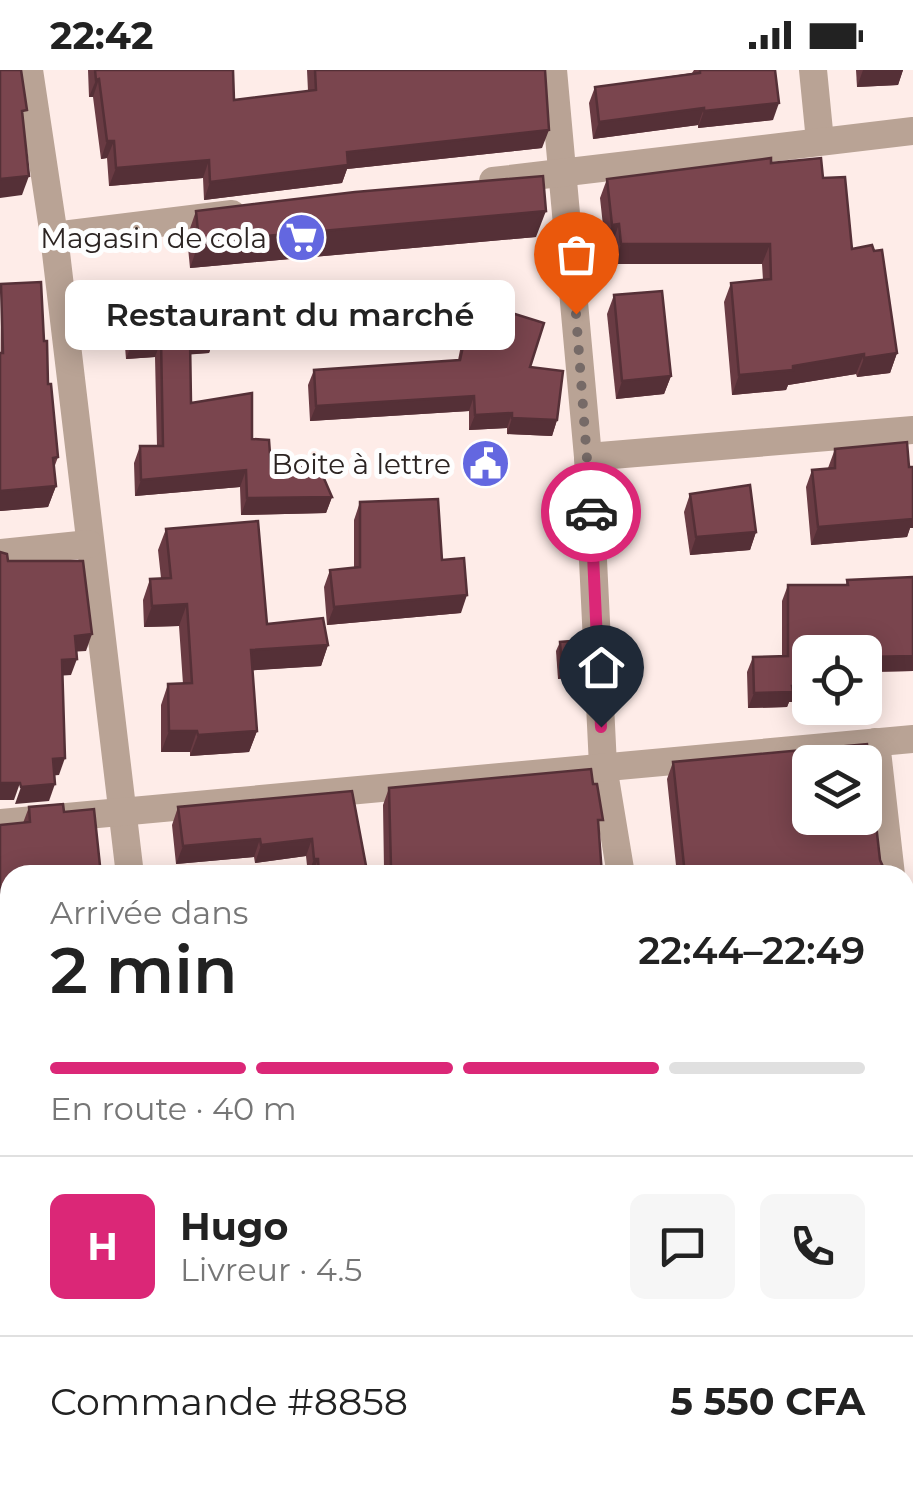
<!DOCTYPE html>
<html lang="fr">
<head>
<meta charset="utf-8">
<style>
  :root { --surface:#fff; --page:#f6f6f6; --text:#222; --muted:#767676; --line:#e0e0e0; --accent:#db2777 }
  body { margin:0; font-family:Montserrat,sans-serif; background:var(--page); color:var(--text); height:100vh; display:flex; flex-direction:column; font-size:38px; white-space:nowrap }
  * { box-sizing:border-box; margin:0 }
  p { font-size:32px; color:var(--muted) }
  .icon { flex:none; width:55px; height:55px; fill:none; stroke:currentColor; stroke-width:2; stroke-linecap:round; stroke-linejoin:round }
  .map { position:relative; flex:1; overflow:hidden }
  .details { position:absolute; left:0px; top:795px; width:915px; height:622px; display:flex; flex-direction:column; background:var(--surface); border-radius:30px 30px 0 0; box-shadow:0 5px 25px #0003 }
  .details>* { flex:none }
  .controls { position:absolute; left:792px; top:565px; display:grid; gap:20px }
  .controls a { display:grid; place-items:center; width:90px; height:90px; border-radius:15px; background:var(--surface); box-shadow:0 5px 25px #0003; font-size:50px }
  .pin { position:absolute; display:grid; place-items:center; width:85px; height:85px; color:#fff; margin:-102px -42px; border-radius:50% 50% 50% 0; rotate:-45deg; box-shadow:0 0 10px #0007 }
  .pin .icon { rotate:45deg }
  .courier { position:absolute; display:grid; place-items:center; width:100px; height:100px; margin:-50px; border:8px solid #db2777; border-radius:50%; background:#fff; color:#222; box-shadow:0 2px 12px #0007 }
  .bubble { position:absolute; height:70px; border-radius:15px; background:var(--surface); box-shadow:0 5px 25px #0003; font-size:32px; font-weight:600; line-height:70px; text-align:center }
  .overview em { font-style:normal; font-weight:600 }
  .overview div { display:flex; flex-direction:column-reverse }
  .overview { display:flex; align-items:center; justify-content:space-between; height:170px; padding:0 50px }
  h1 { font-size:65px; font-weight:600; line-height:75px }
  .bar { display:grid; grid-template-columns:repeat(4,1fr); gap:15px 10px; align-content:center; height:120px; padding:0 50px }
  .bar i { height:12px; border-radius:8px; background:var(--line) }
  .bar .current { background:var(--accent) }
  .bar p { grid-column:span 4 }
  .line { display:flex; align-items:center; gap:25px; padding:0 50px; border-top:2px solid var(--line) }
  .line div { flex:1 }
  .round { display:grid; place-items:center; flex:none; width:105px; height:105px; border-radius:15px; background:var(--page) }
  .status { display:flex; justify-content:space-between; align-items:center; height:70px; padding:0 50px; background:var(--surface); direction:ltr }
  .status svg { height:28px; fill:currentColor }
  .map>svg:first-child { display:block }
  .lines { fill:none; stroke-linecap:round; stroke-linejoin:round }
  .minor { stroke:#b9a395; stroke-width:28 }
  .wall { fill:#693b43 }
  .shaded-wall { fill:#553037 }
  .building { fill:#7a454e; stroke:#553037; stroke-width:2.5; fill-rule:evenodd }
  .done { stroke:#766a67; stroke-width:10; stroke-dasharray:0 18 }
  .route { stroke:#db2777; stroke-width:12 }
  .labels { text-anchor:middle; stroke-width:10; stroke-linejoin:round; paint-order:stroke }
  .poi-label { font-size:28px; fill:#2c2422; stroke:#fefefe; text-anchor:end }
</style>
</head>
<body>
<div class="status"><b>22:42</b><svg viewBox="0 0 49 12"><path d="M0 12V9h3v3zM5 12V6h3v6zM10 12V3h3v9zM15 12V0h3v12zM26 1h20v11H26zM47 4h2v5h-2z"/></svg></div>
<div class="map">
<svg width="913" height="1416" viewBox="0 0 913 1416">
  <rect width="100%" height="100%" fill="#feece8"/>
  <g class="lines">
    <g class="minor">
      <path d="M29,0L54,166L130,805"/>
      <path d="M553,0L588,387L603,696L621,805"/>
      <path d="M813,0L820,71"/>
      <path d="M493,111L913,61"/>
      <path d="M54,166L232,144"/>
      <path d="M588,387L913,360"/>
      <path d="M0,483L89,474"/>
      <path d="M876,672L891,805"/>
      <path d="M0,753L913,669"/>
      <path d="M905,920L913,988"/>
      <path d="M0,1026L10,1025"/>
      <path d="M905,1212L913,1211"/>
      <path d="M0,1318L10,1317"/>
      <path d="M199,1408L200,1416"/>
      <path d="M468,1408V1416"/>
    </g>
  </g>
  <g class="wall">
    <path d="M88,0H233L234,30L308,21L307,0H545L542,78L347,99L342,113L204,130L203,108L109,116L107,88L101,89L93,27H89Z"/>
    <path d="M694,0H775L773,50L698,58V55L593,69L589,33L595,17L692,3Z"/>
    <path d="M856,0H903L898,15L857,17Z"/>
    <path d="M771,93L823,108L852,179L897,283L890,303L857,307L856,304L788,315L786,320L732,325L724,232L731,213L763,210L762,194H614L612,174H605L600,128L607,109Z"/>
    <path d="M196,141L536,167L190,198L187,167Z"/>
    <path d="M1,214L44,271L58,387L54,398L56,416L48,437L0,441Z"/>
    <path d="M128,223L215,266L209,283L190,284L191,333L252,369L271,398L332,427L326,443L241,445L240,417L135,426L134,393L140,376H157L155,287L126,289L122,240Z"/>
    <path d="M614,225L671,306L664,324L616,329L607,244Z"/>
    <path d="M473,231L530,297L557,350L552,366L507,364V358L469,360V341L310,351L308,315L314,300L458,290L467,246Z"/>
    <path d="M835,379L910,458L907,467L811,475L806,417L812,400L828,398Z"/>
    <path d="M690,424L756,462L750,480L690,485L684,442Z"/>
    <path d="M360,432L442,490L461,543L327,555L324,517L330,500L354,498V450Z"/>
    <path d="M166,459L267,554L328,575L321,596L252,600L257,661L249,682L190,686V682H161V635L168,614H183L179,556L144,557L143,530L150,509L161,508L158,480Z"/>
    <path d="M913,507V601L865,602V615V582H810V631L789,632L787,637L748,638L747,602L753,587H782V531L788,515H846L847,510Z"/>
    <path d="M560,572L581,606L558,609L556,581Z"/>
    <path d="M673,692L880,790L884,799L894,805H677L667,709Z"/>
    <path d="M389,718L599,762L602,805H308L306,786L255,793L254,787L176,794L172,755L178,737L352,721L367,801L384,799L383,735Z"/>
    <path d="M29,737L64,742L10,805V959L0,960V755L23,753Z"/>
    <path d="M125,1408H187L184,1416H125Z"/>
    <path d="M244,1408H414V1416H347V1411L300,1416H269V1411L244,1412Z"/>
    <path d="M487,1408H647V1416H488Z"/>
    <path d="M722,1408H905L913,1416H723Z"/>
  </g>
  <g class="shaded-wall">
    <path d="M863,0H903L898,15L857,17Z"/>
    <path d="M99,9L93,27H89L96,10Z"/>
    <path d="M779,33L773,50L698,58L704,41Z"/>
    <path d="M704,38L698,55L593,69L599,52Z"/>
    <path d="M549,60L542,78L347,99L342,113L204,130L210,112L347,82Z"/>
    <path d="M107,71H114L107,88L101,89Z"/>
    <path d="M209,90L203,108L109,116L116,98Z"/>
    <path d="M29,106L22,125L0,128V109Z"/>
    <path d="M546,141L536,167L190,198L199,172Z"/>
    <path d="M619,154L612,174H605L612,155Z"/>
    <path d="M621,174H770L762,194H614Z"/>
    <path d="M215,266L209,283L184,285L190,268Z"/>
    <path d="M161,270L155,287L126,289L132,273Z"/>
    <path d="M897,283L890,303L857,307L864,288Z"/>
    <path d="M864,284L856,304L788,315L786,320L732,325L739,305Z"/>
    <path d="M671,306L664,324L616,329L622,311Z"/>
    <path d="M474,326L469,341L310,351L316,336Z"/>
    <path d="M512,343L507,358L469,360L475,345Z"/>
    <path d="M512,348L557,350L552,366L507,364Z"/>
    <path d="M246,400L240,417L135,426L141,410Z"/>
    <path d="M56,416L48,437L0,441V421Z"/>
    <path d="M332,427L326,443L241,445L247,428Z"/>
    <path d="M913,441V458H910L907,467L811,475L818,457Z"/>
    <path d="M756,462L750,480L690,485L696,467Z"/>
    <path d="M467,525L461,543L327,555L334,537Z"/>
    <path d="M187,534L179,556L144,557L152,536Z"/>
    <path d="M92,564L86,581L69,582L75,566Z"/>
    <path d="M328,575L321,596L243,601L251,580Z"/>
    <path d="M913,586V601L865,602V587Z"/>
    <path d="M77,589L71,605L56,606L62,590Z"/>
    <path d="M585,597L581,606L558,609L562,599Z"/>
    <path d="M792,616H810V631L789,632L787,637L748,638L754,623Z"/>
    <path d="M169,661H197L190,682H161Z"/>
    <path d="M257,661L249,682L190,686L198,665Z"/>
    <path d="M65,688L59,705L47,706L53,689Z"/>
    <path d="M0,713H20L14,730H0Z"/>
    <path d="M55,714L49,731L15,734L21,717Z"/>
    <path d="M260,769L254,787L176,794L183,776Z"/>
    <path d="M312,769L306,786L255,793L261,775Z"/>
    <path d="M314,789H318L312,805H308Z"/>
    <path d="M10,928V959L0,960V929Z"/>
    <path d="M913,1107V1124L905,1125V1108Z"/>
    <path d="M10,1235V1255L0,1256V1237Z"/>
    <path d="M140,1408H187L184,1416H131L134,1409Z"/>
    <path d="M245,1408H270L269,1411L244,1412Z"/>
    <path d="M274,1408H349L347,1411L300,1416H270Z"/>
  </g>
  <g class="building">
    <path d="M0,0H21L27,40L22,41L29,106L0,109Z"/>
    <path d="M95,0H233L234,30L316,20L315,0H545L549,60L347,82L348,95L210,112L209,90L116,98L114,71H107L99,9L96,10Z"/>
    <path d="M700,0H775L779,33L704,41V38L599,52L595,17L700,3Z"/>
    <path d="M771,88V93L821,88L823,108L845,107L852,179L872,175L874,181L882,180L897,283L864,288V284L793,296V300L739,305L731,213L771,209L770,174H621L619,154L612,155L607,109Z"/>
    <path d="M543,106L546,141L199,172L196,141L355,122Z"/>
    <path d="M41,212L44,271H47L48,314H51L58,387L53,388L56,416L0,421V283H3L1,214Z"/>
    <path d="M212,221L215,266L190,268L191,333L252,323V369L269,370L271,398L319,397L332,427L247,428L246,400L141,410L140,376H163L161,270L132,273L128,223Z"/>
    <path d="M662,221L671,306L622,311L614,225Z"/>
    <path d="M473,231L544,253L530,297L563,301L557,350L512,348V343L475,345L474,326L316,336L314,300L460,290Z"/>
    <path d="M907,372L909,397H913V449L818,457L812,400L835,398V379Z"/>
    <path d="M750,415L756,462L696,467L690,424Z"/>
    <path d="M438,429L442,490L464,488L467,525L334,537L330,500L360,497V432Z"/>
    <path d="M258,451L267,554L323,548L328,575L251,580L257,661L198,665L197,661H169L168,614L192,613L187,534L152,536L150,509L171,508L166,459Z"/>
    <path d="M0,482L7,484L8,491H83L92,564L75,566L77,589L62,590L65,688L53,689L55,714L21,717L20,713H0Z"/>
    <path d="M913,507V586L865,587V582H810V616H792L793,622L754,623L753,587L788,586V515H848L847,510Z"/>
    <path d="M583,570L585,597L562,599L560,572Z"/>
    <path d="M867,674L880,790L884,799L895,805H685L673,692ZM810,692H865V748H810Z"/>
    <path d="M591,699L593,714H597L603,750H598L602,805H319L318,789H314L312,769L261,775L260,769L183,776L178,737L352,721L367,801L391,798L389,718Z"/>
    <path d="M63,734L64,742L94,739L101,805H10V928L0,929V755L30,752L29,737Z"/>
    <path d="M10,1037V1235L0,1237V1038Z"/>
    <path d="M913,1037V1107L905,1108V1038Z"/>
    <path d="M905,1230H913V1416H732L731,1408H905Z"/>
    <path d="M10,1322V1408H64L65,1416H0V1324Z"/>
    <rect x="355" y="1408" width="59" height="8"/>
    <rect x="495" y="1408" width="152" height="8"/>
  </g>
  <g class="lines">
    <path class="done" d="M576,244L591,442"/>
    <path class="route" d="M591,442L601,657"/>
  </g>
  <defs>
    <symbol id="supermarket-disc" viewBox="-11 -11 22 22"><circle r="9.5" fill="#6367e0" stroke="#fefefe"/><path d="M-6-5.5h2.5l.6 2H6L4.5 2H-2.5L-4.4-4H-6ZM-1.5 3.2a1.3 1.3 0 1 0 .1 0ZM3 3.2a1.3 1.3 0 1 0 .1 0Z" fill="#fff"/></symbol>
    <symbol id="civic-disc" viewBox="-11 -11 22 22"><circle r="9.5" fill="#6367e0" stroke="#fefefe"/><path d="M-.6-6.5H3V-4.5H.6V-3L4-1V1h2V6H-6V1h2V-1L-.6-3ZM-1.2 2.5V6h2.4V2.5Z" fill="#fff"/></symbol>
  </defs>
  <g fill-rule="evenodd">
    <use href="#supermarket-disc" x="274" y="140" width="55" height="55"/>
    <use href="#civic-disc" x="458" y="366" width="55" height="55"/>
  </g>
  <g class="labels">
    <g class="poi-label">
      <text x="267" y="178">Magasin de cola</text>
      <text x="451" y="404">Boite à lettre</text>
    </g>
  </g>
</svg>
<div class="controls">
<a><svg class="icon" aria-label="locate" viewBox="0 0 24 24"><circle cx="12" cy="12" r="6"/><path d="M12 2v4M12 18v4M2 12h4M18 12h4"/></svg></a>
<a><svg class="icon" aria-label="layers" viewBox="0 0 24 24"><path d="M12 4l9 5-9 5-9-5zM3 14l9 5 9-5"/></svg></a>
</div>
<div class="pin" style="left:576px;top:244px;background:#ea580c"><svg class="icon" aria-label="bag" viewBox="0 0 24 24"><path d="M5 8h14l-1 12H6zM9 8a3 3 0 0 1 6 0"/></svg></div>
<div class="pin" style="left:601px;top:657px;background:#1f2937"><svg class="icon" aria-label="home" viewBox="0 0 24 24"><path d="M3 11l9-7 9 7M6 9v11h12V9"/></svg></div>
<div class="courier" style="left:591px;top:442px"><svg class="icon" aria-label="car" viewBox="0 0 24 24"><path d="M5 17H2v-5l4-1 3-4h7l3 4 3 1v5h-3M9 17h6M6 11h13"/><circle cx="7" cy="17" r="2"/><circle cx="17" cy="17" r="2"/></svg></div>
<div class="bubble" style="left:65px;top:210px;width:450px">Restaurant du marché</div>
<section class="details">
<div class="overview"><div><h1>2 min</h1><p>Arrivée dans</p></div><em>22:44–22:49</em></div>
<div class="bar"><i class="current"></i><i class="current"></i><i class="current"></i><i></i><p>En route · 40 m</p></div>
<div class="line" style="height:180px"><b class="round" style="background:var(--accent);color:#fff">H</b><div><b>Hugo</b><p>Livreur · 4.5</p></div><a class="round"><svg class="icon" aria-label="chat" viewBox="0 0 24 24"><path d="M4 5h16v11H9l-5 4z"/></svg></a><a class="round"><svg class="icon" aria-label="phone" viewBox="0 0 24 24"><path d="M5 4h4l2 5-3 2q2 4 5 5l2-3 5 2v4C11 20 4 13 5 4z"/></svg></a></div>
<div class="line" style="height:130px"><div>Commande #8858</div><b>5 550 CFA</b></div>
</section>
</div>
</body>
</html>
